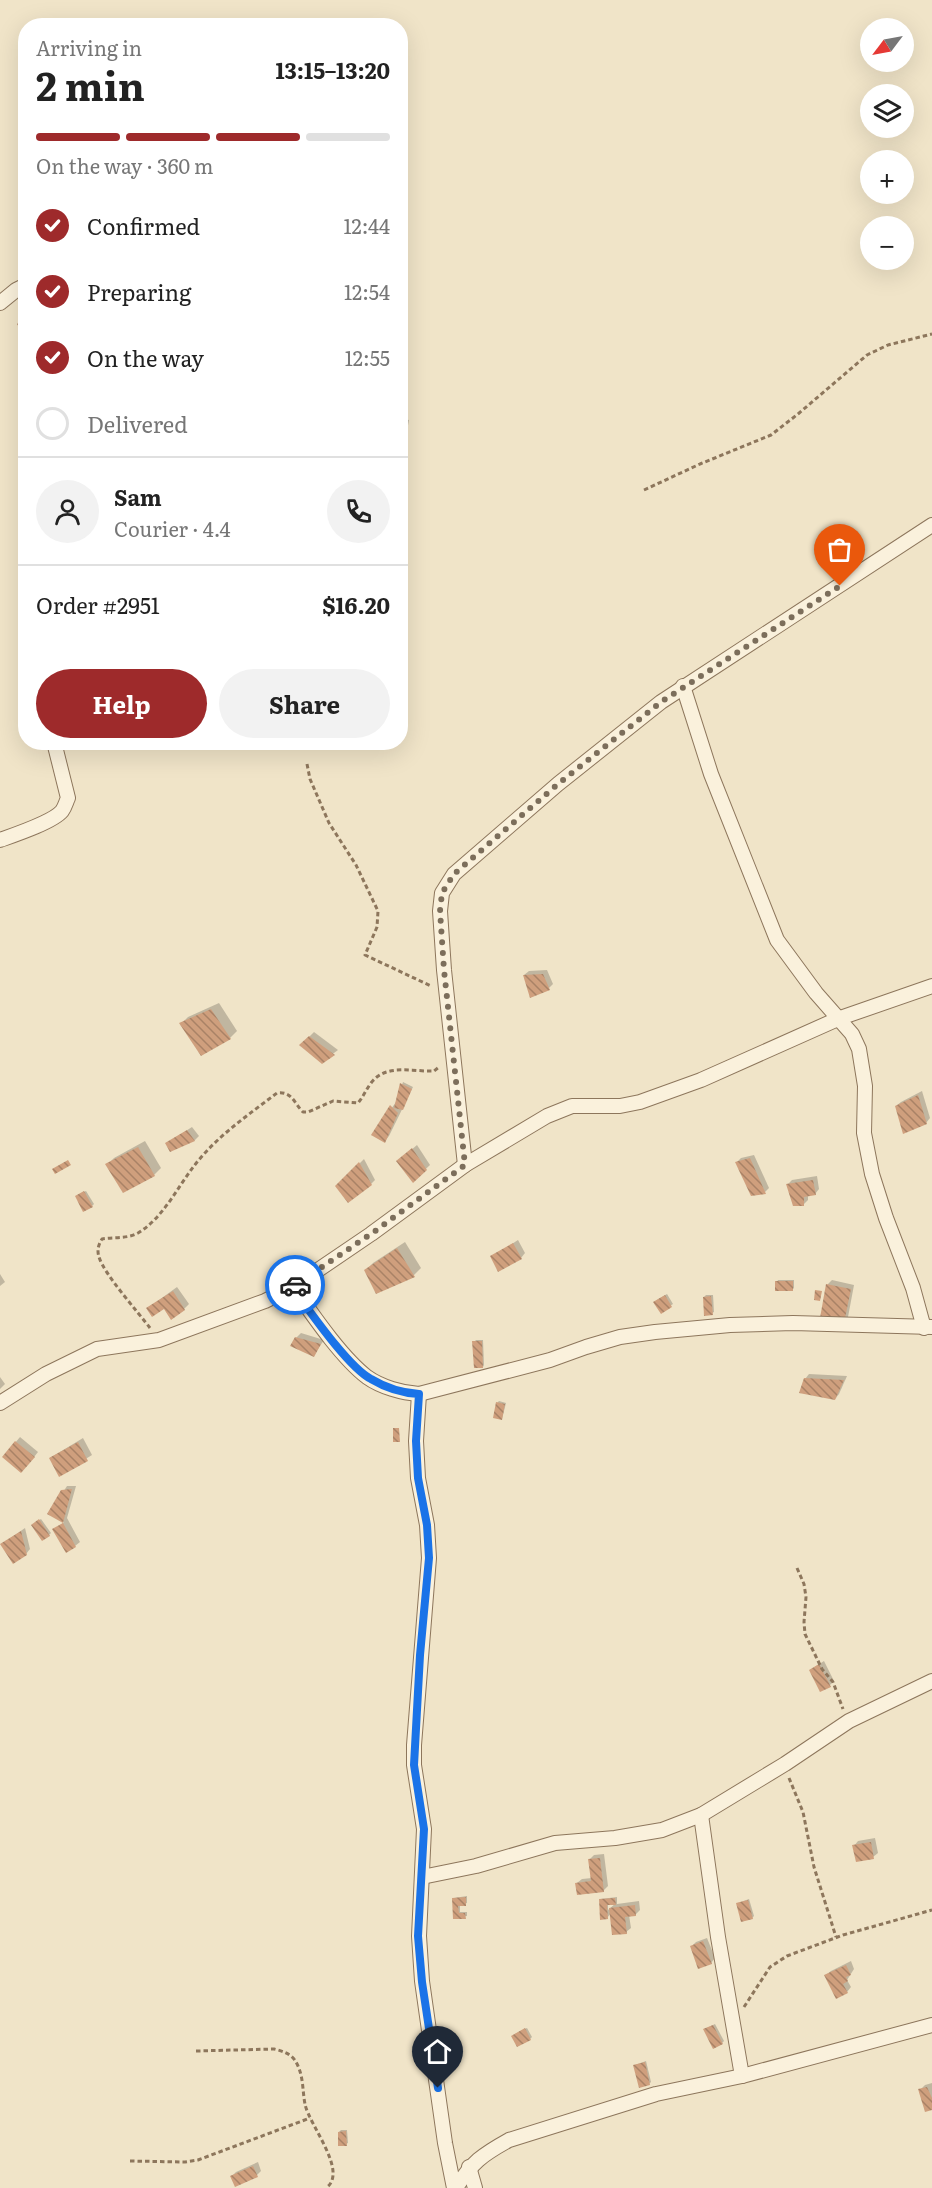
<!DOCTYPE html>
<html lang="en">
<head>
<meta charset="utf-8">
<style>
  :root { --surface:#fff; --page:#f2f2f2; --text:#222; --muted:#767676; --line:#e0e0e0; --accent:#9e2a2b }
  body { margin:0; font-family:Literata,serif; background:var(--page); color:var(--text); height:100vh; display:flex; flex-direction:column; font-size:22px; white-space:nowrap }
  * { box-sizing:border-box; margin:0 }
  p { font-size:20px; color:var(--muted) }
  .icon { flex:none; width:33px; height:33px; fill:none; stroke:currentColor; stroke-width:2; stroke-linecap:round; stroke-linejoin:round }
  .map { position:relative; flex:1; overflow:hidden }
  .panel { position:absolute; left:18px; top:18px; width:390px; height:732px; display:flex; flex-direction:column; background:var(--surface); border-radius:24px; box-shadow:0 6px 24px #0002 }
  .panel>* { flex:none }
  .needle { width:39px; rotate:238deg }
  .controls { position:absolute; left:860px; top:18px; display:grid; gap:12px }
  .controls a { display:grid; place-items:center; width:54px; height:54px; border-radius:50%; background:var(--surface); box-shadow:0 6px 24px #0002; font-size:30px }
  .pin { position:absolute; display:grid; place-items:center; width:51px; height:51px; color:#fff; margin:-62px -26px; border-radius:50% 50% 50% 0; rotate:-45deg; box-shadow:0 0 6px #0007 }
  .pin .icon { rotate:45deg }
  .courier { position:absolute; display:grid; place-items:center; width:60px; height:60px; margin:-30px; border:4px solid #1a73e8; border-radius:50%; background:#fff; color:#222; box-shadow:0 2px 8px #0007 }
  .summary em { font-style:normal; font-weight:700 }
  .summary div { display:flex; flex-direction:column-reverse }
  .summary { display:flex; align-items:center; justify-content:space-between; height:102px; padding:0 18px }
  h1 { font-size:39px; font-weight:700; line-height:45px }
  .bar { display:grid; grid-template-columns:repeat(4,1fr); gap:9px 6px; align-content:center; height:72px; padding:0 18px }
  .bar i { height:8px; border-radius:4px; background:var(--line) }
  .bar .selected { background:var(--accent) }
  .bar p { grid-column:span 4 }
  .line { display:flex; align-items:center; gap:15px; padding:0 18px; border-top:2px solid var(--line) }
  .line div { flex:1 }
  .round { display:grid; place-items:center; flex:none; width:63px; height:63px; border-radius:32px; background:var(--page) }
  ol { padding:0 18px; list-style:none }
  li { display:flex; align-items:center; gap:18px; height:66px }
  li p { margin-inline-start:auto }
  li .icon { padding:6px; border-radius:50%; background:var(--accent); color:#fff; stroke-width:4 }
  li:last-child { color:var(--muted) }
  li i { width:33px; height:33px; border:3px solid var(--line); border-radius:50% }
  .cta { display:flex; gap:12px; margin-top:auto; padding:12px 18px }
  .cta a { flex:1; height:69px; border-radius:36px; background:var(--accent); color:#fff; font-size:24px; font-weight:700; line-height:69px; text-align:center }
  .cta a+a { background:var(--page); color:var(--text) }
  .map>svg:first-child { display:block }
  .shadow { fill:#0003; fill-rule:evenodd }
  .building { fill:url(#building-back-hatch) }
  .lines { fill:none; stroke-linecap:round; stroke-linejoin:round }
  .minor-casing { stroke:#8d765c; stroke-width:16 }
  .path { stroke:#8d765c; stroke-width:3; stroke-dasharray:4.5 3; stroke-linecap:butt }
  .minor { stroke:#faf1dc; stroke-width:14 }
  .done { stroke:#7c6e5b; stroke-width:6; stroke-dasharray:0 10.8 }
  .route { stroke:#1a73e8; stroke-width:8 }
</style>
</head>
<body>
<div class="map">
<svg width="932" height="2188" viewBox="0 0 932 2188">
  <defs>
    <pattern id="building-back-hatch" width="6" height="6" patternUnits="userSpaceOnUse" patternTransform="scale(1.5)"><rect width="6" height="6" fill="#cf9f7d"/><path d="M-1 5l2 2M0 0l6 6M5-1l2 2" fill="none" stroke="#a98266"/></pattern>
  </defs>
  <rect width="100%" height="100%" fill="#f0e4c8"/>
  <g class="shadow">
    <path d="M400,418L409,420L404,447L400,451Z"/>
    <path d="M547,970L553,984L549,988L524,975L529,971Z"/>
    <path d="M219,1003L237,1031L230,1038L181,1024L188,1017Z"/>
    <path d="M314,1032L338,1050L322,1062L301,1045Z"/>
    <path d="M403,1082L413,1087L389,1136L385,1141L373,1135L396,1102Z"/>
    <path d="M922,1091L930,1118L926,1123L896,1106L901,1102Z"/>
    <path d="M192,1127L199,1136L195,1140L171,1150L167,1143Z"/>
    <path d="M145,1141L161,1168L154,1175L107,1165L114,1158Z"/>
    <path d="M417,1145L430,1165L413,1181L403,1157Z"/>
    <path d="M754,1155L769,1188L765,1192L737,1162L741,1158Z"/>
    <path d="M364,1159L375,1180L371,1184L337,1186Z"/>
    <path d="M817,1176L819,1189L815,1194L808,1195V1200L804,1204L787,1185L792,1180Z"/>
    <path d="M86,1191L94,1204L92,1206L78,1195Z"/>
    <path d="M518,1240L525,1253L521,1258L492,1257Z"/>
    <path d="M405,1242L421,1268L414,1275L377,1292L366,1270L373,1263Z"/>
    <path d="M0,1274L5,1282L0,1286Z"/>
    <path d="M778,1280H794V1288L792,1290L777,1282Z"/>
    <path d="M832,1280L854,1285L848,1317L844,1321L827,1285Z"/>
    <path d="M177,1287L189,1304L184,1309L171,1317L165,1307L148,1308Z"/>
    <path d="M667,1294L673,1304L661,1312L657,1300Z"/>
    <path d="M706,1295H713L714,1312L712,1313L704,1297Z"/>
    <path d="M301,1333L324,1340L314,1355L296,1338Z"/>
    <path d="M476,1340H483L484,1365L483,1367L474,1342Z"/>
    <path d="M809,1374L847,1376L839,1394L835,1399L805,1379Z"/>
    <path d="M0,1377L5,1384L0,1389Z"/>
    <path d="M499,1401L506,1403L502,1419L497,1403Z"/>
    <path d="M20,1437L38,1452L26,1467L4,1456Z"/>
    <path d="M83,1438L92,1455L60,1475L50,1458Z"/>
    <path d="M67,1486H76L67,1518L80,1542L75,1546L54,1530L64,1522L49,1514Z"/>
    <path d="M41,1519L51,1533L49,1535L35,1523Z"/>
    <path d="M25,1528L30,1549L26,1554L2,1544Z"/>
    <path d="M824,1661L834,1681L830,1685L810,1670Z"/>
    <path d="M875,1838L878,1853L873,1857L854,1846L858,1841Z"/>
    <path d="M604,1854L608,1886L604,1890L577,1883L582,1879L592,1878L590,1859L594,1855Z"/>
    <path d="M467,1896V1903L460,1905V1912H467V1916L454,1918V1898Z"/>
    <path d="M617,1897V1904L639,1901L640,1910L635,1915H629L631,1928L626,1932L611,1913L607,1918L601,1899ZM616,1903L608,1910V1904Z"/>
    <path d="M749,1899L754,1916L752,1918L738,1903Z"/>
    <path d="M707,1938L715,1958L711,1963L691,1947L696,1942Z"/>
    <path d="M851,1961L854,1969L847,1980L851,1987L847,1992L826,1975L831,1971Z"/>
    <path d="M715,2024L724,2041L722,2043L707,2028Z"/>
    <path d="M527,2028L532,2037L530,2039L515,2034Z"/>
    <path d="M646,2061L651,2082L649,2084L635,2065Z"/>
    <path d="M932,2083V2108L920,2090L925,2085Z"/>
    <path d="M341,2130H347L348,2143L346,2144L339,2132Z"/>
    <path d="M258,2162L261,2171L257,2175L232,2176L236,2172Z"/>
  </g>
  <g class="building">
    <path d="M22,313L26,315V328L17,325Z"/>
    <path d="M400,423L405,424L402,445H400Z"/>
    <path d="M543,974L550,990L530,998L523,975Z"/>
    <path d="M211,1009L231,1039L201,1056L179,1023Z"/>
    <path d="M309,1036L335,1055L322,1064L299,1045Z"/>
    <path d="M400,1083L412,1089L403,1110L394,1108Z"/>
    <path d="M918,1095L927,1124L903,1134L895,1106Z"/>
    <path d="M390,1105L398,1113L385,1143L371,1135Z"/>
    <path d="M187,1130L195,1141L170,1152L165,1143Z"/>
    <path d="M138,1147L155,1176L123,1193L105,1164Z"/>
    <path d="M412,1148L427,1170L413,1183L396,1161Z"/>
    <path d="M750,1158L766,1194L751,1196L735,1162Z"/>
    <path d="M68,1160L71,1165L55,1174L52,1169Z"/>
    <path d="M359,1162L372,1185L348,1203L335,1186Z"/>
    <path d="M813,1180L816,1195L804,1197V1206H793L786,1184Z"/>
    <path d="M84,1191L93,1207L83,1212L75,1196Z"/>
    <path d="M513,1243L522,1259L498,1272L490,1256Z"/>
    <path d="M397,1248L415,1277L376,1294L364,1270Z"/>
    <rect x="775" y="1281" width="18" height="10"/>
    <path d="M826,1284L851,1289L844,1323L820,1318Z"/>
    <path d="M815,1290L822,1291L820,1301L814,1300Z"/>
    <path d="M173,1291L185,1310L171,1320L164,1309L152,1317L146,1308Z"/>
    <path d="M665,1295L672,1307L661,1314L653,1302Z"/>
    <path d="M711,1296L713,1315L704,1316L703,1297Z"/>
    <path d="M295,1337L321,1344L314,1357L290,1346Z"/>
    <path d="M472,1341H482L483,1368H474Z"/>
    <path d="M804,1378L844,1380L835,1400L799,1393Z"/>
    <path d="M496,1402L505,1404L502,1420L493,1418Z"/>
    <path d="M393,1428H399L400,1442H393Z"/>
    <path d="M15,1441L35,1457L21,1473L2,1457Z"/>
    <path d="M78,1442L88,1461L59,1477L49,1458Z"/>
    <path d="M72,1489L63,1523L47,1514L61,1490Z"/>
    <path d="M39,1519L50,1536L42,1541L31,1525Z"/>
    <path d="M63,1523L76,1547L66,1553L52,1529Z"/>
    <path d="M21,1531L27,1555L13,1564L0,1544Z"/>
    <path d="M819,1664L831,1687L820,1692L809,1670Z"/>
    <path d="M871,1842L874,1859L856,1862L852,1845Z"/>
    <path d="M600,1858L604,1892L577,1895L575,1883L591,1881L588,1859Z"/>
    <path d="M466,1897V1906H458L459,1913H465L466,1919H453L452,1898Z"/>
    <path d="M615,1898L616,1905H607L608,1919L600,1920L599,1899Z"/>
    <path d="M748,1900L753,1919L741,1922L736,1903Z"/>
    <path d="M635,1905L636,1916L625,1917L627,1934L612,1935L609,1908Z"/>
    <path d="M703,1941L712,1964L698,1969L690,1946Z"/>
    <path d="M846,1965L851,1975L846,1977L848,1981L843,1984L848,1993L836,1999L824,1975Z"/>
    <path d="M713,2025L723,2044L713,2049L703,2029Z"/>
    <path d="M525,2028L531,2040L517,2047L511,2036Z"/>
    <path d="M645,2062L650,2085L639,2088L633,2065Z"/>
    <path d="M927,2087L932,2098V2110L925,2112L918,2089Z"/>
    <path d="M346,2131L347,2146H338V2132Z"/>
    <path d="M253,2166L258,2177L235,2187L230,2176Z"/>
  </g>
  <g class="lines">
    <defs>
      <g id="minor">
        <path d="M0,303L16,290L26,285"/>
        <path d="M683,686L711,774L777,940L816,993L852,1034L859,1049L865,1086L864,1133L872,1174L886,1218L913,1288L924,1328"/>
        <path d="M0,840C14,835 53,822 62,811C65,807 66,802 68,798L54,742"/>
        <path d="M465,1165L444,970L440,911L442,893L454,874L558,784L661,702L932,525"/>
        <path d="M293,1287C312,1314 341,1357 367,1377C381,1387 402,1393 419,1394L550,1360L586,1347L620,1337L655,1332L730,1325L793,1323L932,1327"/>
        <path d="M419,1394L416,1441L418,1478L427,1525L429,1558L414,1745V1765L424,1829L419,1936L422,1981L445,2143L454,2188"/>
        <path d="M0,1403L46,1374L97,1349L159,1340L265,1301L293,1287L371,1234L465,1165L547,1116L572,1106H620L640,1102L701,1080L840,1018L932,986"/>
        <path d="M701,1815L718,1937L742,2076"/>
        <path d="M422,1877L476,1866L555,1843L615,1838L662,1830L701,1815L785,1764L849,1721L932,1681"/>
        <path d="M469,2167L475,2188"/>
        <path d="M456,2188C472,2162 482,2155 509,2140L656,2094L742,2076L932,2025"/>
      </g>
    </defs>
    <use href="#minor" class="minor-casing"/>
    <g class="path">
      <path d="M644,490L700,464L771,435L798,414L867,355L888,345L932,334"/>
      <path d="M307,764L310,779L329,823L356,865L378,911L377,927L365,955L431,986"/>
      <path d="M150,1328C138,1312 104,1274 99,1257C97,1251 98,1245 102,1239C114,1237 127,1239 138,1233C163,1218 177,1188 194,1166C216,1137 248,1115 277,1093C292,1091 294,1103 303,1112H308L333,1101L358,1103C363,1097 366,1090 371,1083C386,1063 413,1072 434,1071L439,1067"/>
      <path d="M797,1568L804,1584L806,1597L804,1622L805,1634L822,1669L833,1682L843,1709"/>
      <path d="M789,1778L803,1812L814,1867L836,1937"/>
      <path d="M744,2007L770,1967L787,1956L843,1935L932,1910"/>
      <path d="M196,2051L274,2049C282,2051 289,2053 294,2059C304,2073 302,2089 305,2104C309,2125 349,2172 326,2188"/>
      <path d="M130,2161L185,2162L198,2160L310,2118"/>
    </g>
    <use href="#minor" class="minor"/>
  </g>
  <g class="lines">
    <path class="done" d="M295,1285L371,1234L465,1165L444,970L440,911L442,893L454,874L558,784L661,702L840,586"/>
    <path class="route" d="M295,1285L292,1287C309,1310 348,1367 371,1379C386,1388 402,1393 419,1394L416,1441L418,1478L427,1525L429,1558L420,1655L414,1765L424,1829L418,1936L422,1982L438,2088"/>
  </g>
</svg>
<div class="controls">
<a><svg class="needle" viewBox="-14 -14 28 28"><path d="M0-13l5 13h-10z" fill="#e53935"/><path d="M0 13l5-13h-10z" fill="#767676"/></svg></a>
<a><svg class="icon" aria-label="layers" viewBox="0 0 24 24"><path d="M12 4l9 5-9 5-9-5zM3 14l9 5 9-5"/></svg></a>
<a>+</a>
<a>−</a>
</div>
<div class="pin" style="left:840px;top:586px;background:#ea580c"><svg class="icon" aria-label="bag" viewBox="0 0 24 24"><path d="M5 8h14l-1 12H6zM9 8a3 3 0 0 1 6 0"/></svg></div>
<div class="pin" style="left:438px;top:2088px;background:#1f2937"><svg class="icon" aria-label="home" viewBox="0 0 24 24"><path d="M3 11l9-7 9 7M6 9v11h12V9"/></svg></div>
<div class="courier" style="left:295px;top:1285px"><svg class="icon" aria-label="car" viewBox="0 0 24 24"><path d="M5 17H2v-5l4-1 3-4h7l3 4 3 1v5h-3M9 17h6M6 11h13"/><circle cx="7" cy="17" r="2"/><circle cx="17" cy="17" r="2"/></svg></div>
<section class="panel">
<div class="summary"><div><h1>2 min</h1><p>Arriving in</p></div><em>13:15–13:20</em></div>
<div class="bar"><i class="selected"></i><i class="selected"></i><i class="selected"></i><i></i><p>On the way · 360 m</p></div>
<ol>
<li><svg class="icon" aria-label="check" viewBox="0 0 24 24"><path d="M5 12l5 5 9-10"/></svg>Confirmed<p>12:44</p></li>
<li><svg class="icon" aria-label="check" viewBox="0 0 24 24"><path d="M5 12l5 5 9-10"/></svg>Preparing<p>12:54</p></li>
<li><svg class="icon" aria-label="check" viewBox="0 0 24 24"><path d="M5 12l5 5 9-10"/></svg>On the way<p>12:55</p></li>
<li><i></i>Delivered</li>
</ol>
<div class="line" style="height:108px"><a class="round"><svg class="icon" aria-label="person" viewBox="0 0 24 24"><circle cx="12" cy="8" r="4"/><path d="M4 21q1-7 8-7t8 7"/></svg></a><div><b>Sam</b><p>Courier · 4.4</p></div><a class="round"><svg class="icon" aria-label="phone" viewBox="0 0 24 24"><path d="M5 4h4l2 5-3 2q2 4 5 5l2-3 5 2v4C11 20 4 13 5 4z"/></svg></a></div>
<div class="line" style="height:78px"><div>Order #2951</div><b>$16.20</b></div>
<div class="cta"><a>Help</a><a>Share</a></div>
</section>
</div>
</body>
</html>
